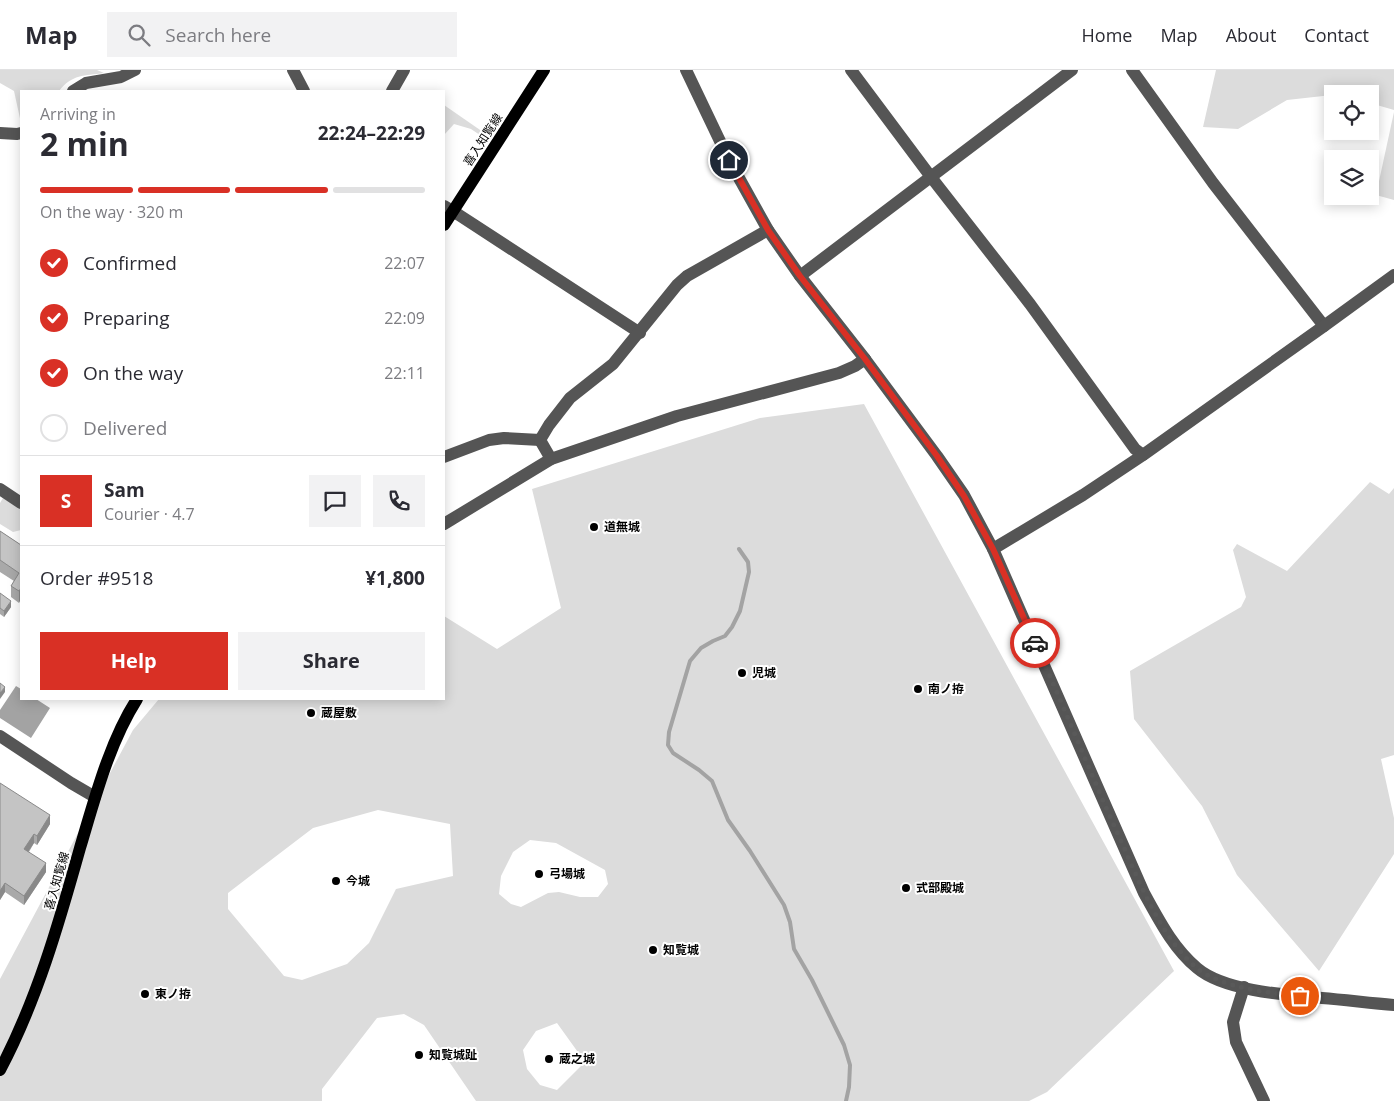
<!DOCTYPE html>
<html lang="en">
<head>
<meta charset="utf-8">
<style>
  :root { --surface:#fff; --page:#f2f2f3; --text:#2b2b33; --muted:#7c7c81; --line:#e1e1e2; --accent:#d93025 }
  body { margin:0; font-family:"Open Sans","Noto Sans JP",sans-serif; background:var(--page); color:var(--text); height:100vh; display:flex; flex-direction:column; font-size:19px; white-space:nowrap }
  * { box-sizing:border-box; margin:0 }
  p { font-size:16px; color:var(--muted) }
  .icon { flex:none; width:28px; height:28px; fill:none; stroke:currentColor; stroke-width:2; stroke-linecap:round; stroke-linejoin:round }
  .map { position:relative; flex:1; overflow:hidden }
  .sheet { position:absolute; left:20px; top:20px; width:425px; height:610px; display:flex; flex-direction:column; background:var(--surface); border-radius:0px; box-shadow:0 2px 12px #0003 }
  .sheet>* { flex:none }
  .buttons { position:absolute; left:1324px; top:15px; display:grid; gap:10px }
  .buttons a { display:grid; place-items:center; width:55px; height:55px; border-radius:0px; background:var(--surface); box-shadow:0 2px 12px #0003; font-size:25px }
  .pin { position:absolute; display:grid; place-items:center; width:42px; height:42px; color:#fff; margin:-21px; border:2px solid #fff; border-radius:50%; box-shadow:0 1px 5px #0007 }
  .courier { position:absolute; display:grid; place-items:center; width:50px; height:50px; margin:-25px; border:4px solid #d93025; border-radius:50%; background:#fff; color:#222; box-shadow:0 1px 6px #0007 }
  .summary em { font-style:normal; font-weight:700 }
  .summary div { display:flex; flex-direction:column-reverse }
  .summary { display:flex; align-items:center; justify-content:space-between; height:85px; padding:0 20px }
  h1 { font-size:32px; font-weight:700; line-height:38px }
  .bar { display:grid; grid-template-columns:repeat(4,1fr); gap:8px 5px; align-content:center; height:60px; padding:0 20px }
  .bar i { height:6px; border-radius:4px; background:var(--line) }
  .bar .selected { background:var(--accent) }
  .bar p { grid-column:span 4 }
  .line { display:flex; align-items:center; gap:12px; padding:0 20px; border-top:1px solid var(--line) }
  .line div { flex:1 }
  .round { display:grid; place-items:center; flex:none; width:52px; height:52px; border-radius:0px; background:var(--page) }
  ol { padding:0 20px; list-style:none }
  li { display:flex; align-items:center; gap:15px; height:55px }
  li p { margin-inline-start:auto }
  li .icon { padding:5px; border-radius:50%; background:var(--accent); color:#fff; stroke-width:4 }
  li:last-child { color:var(--muted) }
  li i { width:28px; height:28px; border:2px solid var(--line); border-radius:50% }
  .primary-button { display:flex; gap:10px; margin-top:auto; padding:10px 20px }
  .primary-button a { flex:1; height:58px; border-radius:0px; background:var(--accent); color:#fff; font-size:20px; font-weight:700; line-height:58px; text-align:center }
  .primary-button a+a { background:var(--page); color:var(--text) }
  header { display:flex; align-items:center; gap:30px; box-sizing:border-box; height:70px; padding:0 25px; background:var(--surface); border-bottom:1px solid var(--line) }
  header strong { font-size:24px }
  nav { display:flex; gap:28px; margin-inline-start:auto; font-size:18px }
  .search { width:350px; height:45px; background:var(--page); display:flex; align-items:center; gap:12px; box-sizing:border-box; padding:0 18px; border-radius:0px; color:var(--muted); font-size:19px }
  .map>svg:first-child { display:block }
  .green { fill:#dcdcdc; fill-rule:evenodd }
  .water { fill:#a3a3a3 }
  .lines { fill:none; stroke-linecap:round; stroke-linejoin:round }
  .stream { stroke:#a3a3a3; stroke-width:4 }
  .minor { stroke:#555; stroke-width:12 }
  .major { stroke:#000; stroke-width:12 }
  .wall { fill:#a9a9a9 }
  .shaded-wall { fill:#898989 }
  .building { fill:#c4c4c4; stroke:#898989 }
  .done { stroke:#595959; stroke-width:5; stroke-dasharray:0 9 }
  .route { stroke:#d93025; stroke-width:6 }
  .poi-dot { fill:#000; stroke:#fff; stroke-width:2 }
  .labels { text-anchor:middle; stroke-width:4; stroke-linejoin:round; paint-order:stroke }
  .street-label { font-size:12px; fill:#000; stroke:#fff }
  .poi-label { font-size:12px; font-weight:bold; fill:#000; stroke:#fff; text-anchor:start }
</style>
</head>
<body>
<header>
<strong>Map</strong>
<div class="search"><svg class="icon" aria-label="search" viewBox="0 0 24 24"><circle cx="10" cy="10" r="6"/><path d="M15 15l6 6"/></svg>Search here</div>
<nav><a>Home</a><a>Map</a><a>About</a><a>Contact</a></nav>
</header>
<div class="map">
<svg width="1394" height="1031" viewBox="0 0 1394 1031">
  <rect width="100%" height="100%" fill="#fff"/>
  <g class="green">
    <path d="M0,0H97L104,3C84,6 72,4 59,21H21V53L14,21L0,13Z"/>
    <path d="M1216,0H1394V40L1370,33V24H1332V25L1287,30L1238,59L1203,57Z"/>
    <path d="M444,35L483,62L480,65L471,59L454,54L444,65Z"/>
    <path d="M1394,42V130L1376,125Z"/>
    <path d="M864,334L1174,901L1047,1022L1029,1031H476L424,955L404,944L377,948L322,1019V1031H0V909L133,660L159,629H444V546L497,579L561,538L532,419L760,348ZM378,740L450,754L453,806L396,819L369,873L347,894L302,910L284,906L228,839V823L313,758ZM530,770L556,773L605,800L608,814L598,827H580L559,822L548,823L521,837L511,834L499,824L501,806L513,782ZM557,953L585,992L557,1020L540,1015L527,999L523,980L536,961Z"/>
    <path d="M1370,412L1389,424L1394,418V685L1381,689L1394,748V784L1319,901L1237,805L1202,736L1134,649L1130,601L1241,537L1246,527L1233,480L1237,474L1287,501Z"/>
    <path d="M3,428L21,439V460L13,462L0,454V433Z"/>
  </g>
  <path class="water" d="M16,616L21,619V629H36L50,638L31,668L0,648V640Z"/>
  <g class="lines">
    <path class="stream" d="M739,479L748,492L749,502L740,541L732,557L725,566L713,571L701,578L690,591L669,662L668,675L673,683L699,700L712,711L728,750L750,781L784,835L790,852L794,879L812,910L844,975L850,995L849,1017L846,1031"/>
    <g class="minor">
      <path d="M293,0L304,21"/>
      <path d="M686,0L729,90L768,160L800,206L865,289L937,386L964,425L993,479L1144,823C1159,850 1173,878 1197,898C1224,921 1286,925 1322,928C1346,930 1370,933 1394,935"/>
      <path d="M851,0L931,107L1030,234L1135,379L1143,385"/>
      <path d="M1132,0L1213,113L1324,256"/>
      <path d="M73,21L86,13L121,7L135,0"/>
      <path d="M392,21L404,0"/>
      <path d="M0,63L17,64L21,63"/>
      <path d="M444,136L459,145L640,263"/>
      <path d="M800,206L1072,0"/>
      <path d="M444,387L489,370L504,368L540,370"/>
      <path d="M551,389L540,370L549,355L570,328L613,294L677,215L687,206L768,160"/>
      <path d="M0,419L21,433"/>
      <path d="M444,454L551,389L677,346L839,303L855,296L865,289"/>
      <path d="M993,479L1083,425L1143,385L1324,256L1394,205"/>
      <path d="M0,666L71,713L95,727"/>
      <path d="M1244,917L1233,952L1236,972L1264,1031"/>
    </g>
    <g class="major">
      <path d="M444,155L544,0"/>
      <path d="M0,1000C37,930 59,853 80,778C95,728 109,673 137,629"/>
    </g>
  </g>
  <g class="wall">
    <path d="M0,461L21,475L19,533L11,527V516L14,511L0,502Z"/>
    <path d="M0,523L11,537L4,547L0,544Z"/>
    <path d="M0,713L50,754L37,775L34,773L29,782L46,802L24,835L5,822L0,830Z"/>
  </g>
  <g class="shaded-wall">
    <path d="M21,518V529L19,533V521Z"/>
    <path d="M11,531V537L4,547V541Z"/>
    <path d="M5,617V622L0,629V623Z"/>
    <path d="M50,745V754L37,775V766Z"/>
    <path d="M34,764V773L24,788V779Z"/>
    <path d="M46,793V802L24,835V826Z"/>
    <path d="M5,813V822L0,830V821Z"/>
  </g>
  <g class="building">
    <path d="M0,461L21,475V518L19,521L11,516L19,503L0,490Z"/>
    <path d="M0,523L11,531L4,541L0,538Z"/>
    <path d="M0,613L5,617L0,623Z"/>
    <path d="M0,713L50,745L37,766L34,764L24,779L46,793L24,826L5,813L0,821Z"/>
  </g>
  <g class="lines">
    <path class="done" d="M1035,573C1064,636 1089,700 1117,762C1136,804 1161,870 1198,899C1223,918 1268,923 1300,926"/>
    <path class="route" d="M729,90L768,160L800,206L865,289L937,386L964,426L993,479L1035,573"/>
  </g>
  <g class="poi-dot">
    <circle cx="594" cy="457" r="5"/>
    <circle cx="742" cy="603" r="5"/>
    <circle cx="918" cy="619" r="5"/>
    <circle cx="311" cy="643" r="5"/>
    <circle cx="539" cy="804" r="5"/>
    <circle cx="336" cy="811" r="5"/>
    <circle cx="906" cy="818" r="5"/>
    <circle cx="653" cy="880" r="5"/>
    <circle cx="145" cy="924" r="5"/>
    <circle cx="419" cy="985" r="5"/>
    <circle cx="549" cy="989" r="5"/>
  </g>
  <g class="labels">
    <g class="street-label">
      <text transform="translate(483 70) rotate(-57)" y="4">喜入知覧線</text>
      <text transform="translate(57 811) rotate(-74)" y="4">喜入知覧線</text>
    </g>
    <g class="poi-label">
      <text x="604" y="461">道無城</text>
      <text x="752" y="607">児城</text>
      <text x="928" y="623">南ノ拵</text>
      <text x="321" y="647">蔵屋敷</text>
      <text x="549" y="808">弓場城</text>
      <text x="346" y="815">今城</text>
      <text x="916" y="822">式部殿城</text>
      <text x="663" y="884">知覧城</text>
      <text x="155" y="928">東ノ拵</text>
      <text x="429" y="989">知覧城趾</text>
      <text x="559" y="993">蔵之城</text>
    </g>
  </g>
</svg>
<div class="buttons">
<a><svg class="icon" aria-label="locate" viewBox="0 0 24 24"><circle cx="12" cy="12" r="6"/><path d="M12 2v4M12 18v4M2 12h4M18 12h4"/></svg></a>
<a><svg class="icon" aria-label="layers" viewBox="0 0 24 24"><path d="M12 4l9 5-9 5-9-5zM3 14l9 5 9-5"/></svg></a>
</div>
<div class="pin" style="left:1300px;top:926px;background:#ea580c"><svg class="icon" aria-label="bag" viewBox="0 0 24 24"><path d="M5 8h14l-1 12H6zM9 8a3 3 0 0 1 6 0"/></svg></div>
<div class="pin" style="left:729px;top:90px;background:#1f2937"><svg class="icon" aria-label="home" viewBox="0 0 24 24"><path d="M3 11l9-7 9 7M6 9v11h12V9"/></svg></div>
<div class="courier" style="left:1035px;top:573px"><svg class="icon" aria-label="car" viewBox="0 0 24 24"><path d="M5 17H2v-5l4-1 3-4h7l3 4 3 1v5h-3M9 17h6M6 11h13"/><circle cx="7" cy="17" r="2"/><circle cx="17" cy="17" r="2"/></svg></div>
<section class="sheet">
<div class="summary"><div><h1>2 min</h1><p>Arriving in</p></div><em>22:24–22:29</em></div>
<div class="bar"><i class="selected"></i><i class="selected"></i><i class="selected"></i><i></i><p>On the way · 320 m</p></div>
<ol>
<li><svg class="icon" aria-label="check" viewBox="0 0 24 24"><path d="M5 12l5 5 9-10"/></svg>Confirmed<p>22:07</p></li>
<li><svg class="icon" aria-label="check" viewBox="0 0 24 24"><path d="M5 12l5 5 9-10"/></svg>Preparing<p>22:09</p></li>
<li><svg class="icon" aria-label="check" viewBox="0 0 24 24"><path d="M5 12l5 5 9-10"/></svg>On the way<p>22:11</p></li>
<li><i></i>Delivered</li>
</ol>
<div class="line" style="height:90px"><b class="round" style="background:var(--accent);color:#fff">S</b><div><b>Sam</b><p>Courier · 4.7</p></div><a class="round"><svg class="icon" aria-label="chat" viewBox="0 0 24 24"><path d="M4 5h16v11H9l-5 4z"/></svg></a><a class="round"><svg class="icon" aria-label="phone" viewBox="0 0 24 24"><path d="M5 4h4l2 5-3 2q2 4 5 5l2-3 5 2v4C11 20 4 13 5 4z"/></svg></a></div>
<div class="line" style="height:65px"><div>Order #9518</div><b>¥1,800</b></div>
<div class="primary-button"><a>Help</a><a>Share</a></div>
</section>
</div>
</body>
</html>
